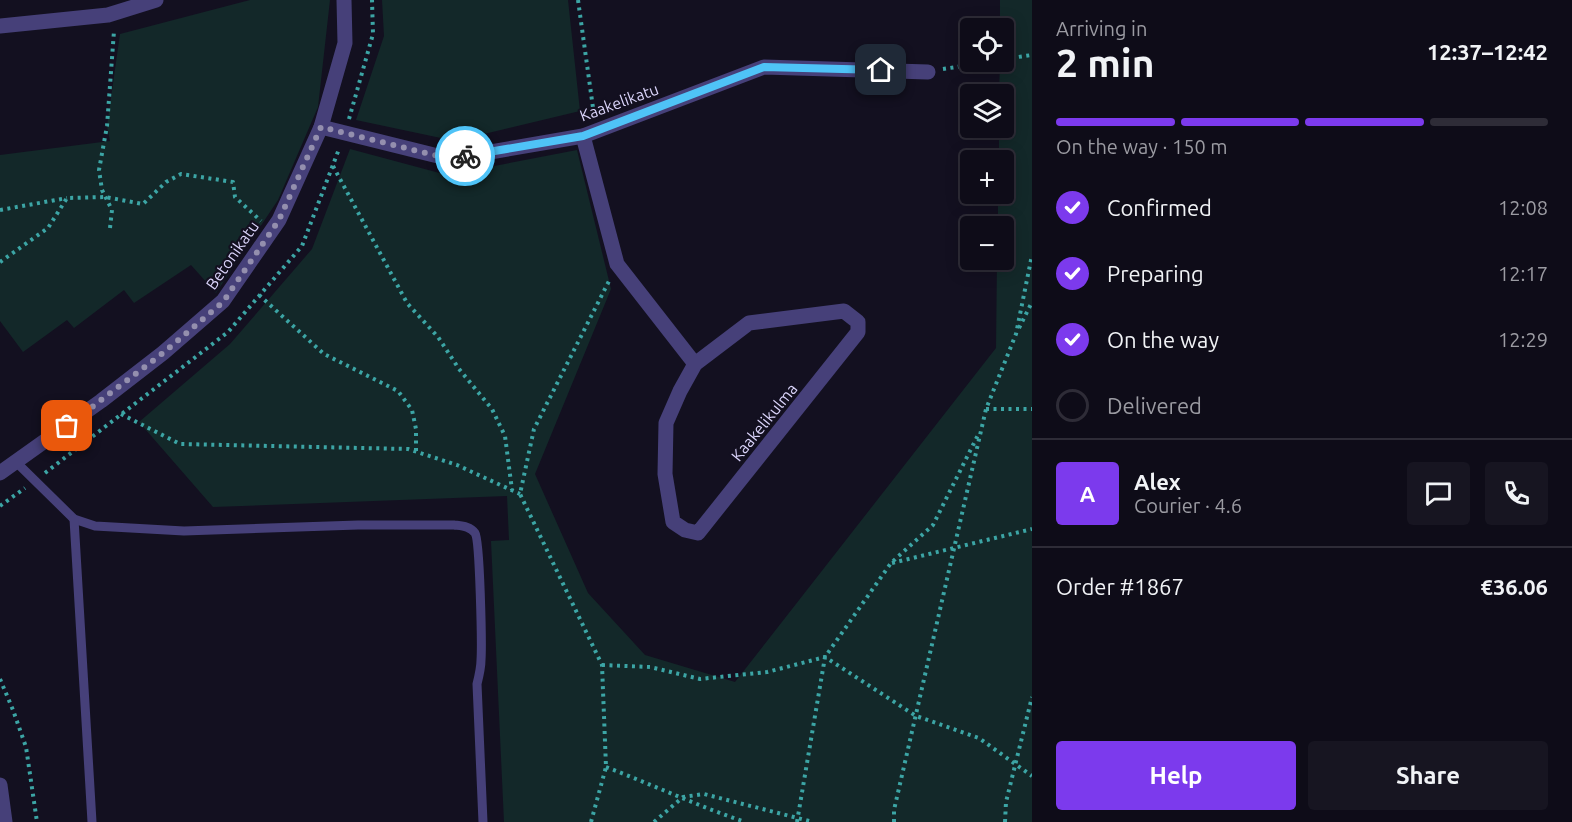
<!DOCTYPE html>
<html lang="en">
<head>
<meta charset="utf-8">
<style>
  :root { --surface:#0e0c18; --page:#171521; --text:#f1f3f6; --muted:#9b9ba2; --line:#2e2c37; --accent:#7c3aed }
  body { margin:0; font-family:Ubuntu,sans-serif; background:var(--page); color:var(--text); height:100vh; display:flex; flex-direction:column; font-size:22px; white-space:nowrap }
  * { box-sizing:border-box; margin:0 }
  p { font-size:20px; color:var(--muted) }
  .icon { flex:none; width:33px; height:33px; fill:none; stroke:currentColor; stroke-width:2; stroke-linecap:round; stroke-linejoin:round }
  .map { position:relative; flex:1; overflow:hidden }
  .sheet { display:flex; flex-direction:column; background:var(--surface); width:540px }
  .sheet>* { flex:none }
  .buttons { position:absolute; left:960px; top:18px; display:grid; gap:12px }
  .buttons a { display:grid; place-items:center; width:54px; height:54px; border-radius:6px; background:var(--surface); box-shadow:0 3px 15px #0003,0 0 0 2px var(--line); font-size:30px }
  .pin { position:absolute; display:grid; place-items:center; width:51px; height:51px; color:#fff; margin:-26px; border-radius:12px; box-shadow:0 3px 9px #0006 }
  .courier { position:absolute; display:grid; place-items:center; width:60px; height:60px; margin:-30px; border:4px solid #4fc3f7; border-radius:50%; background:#fff; color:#222; box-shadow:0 2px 8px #0007 }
  .overview em { font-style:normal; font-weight:700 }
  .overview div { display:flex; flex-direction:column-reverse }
  .overview { display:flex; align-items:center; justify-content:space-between; height:102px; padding:0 24px }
  h1 { font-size:39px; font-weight:700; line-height:45px }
  .bar { display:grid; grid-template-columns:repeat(4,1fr); gap:9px 6px; align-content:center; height:72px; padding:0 24px }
  .bar i { height:8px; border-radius:4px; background:var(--line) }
  .bar .current { background:var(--accent) }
  .bar p { grid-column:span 4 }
  .line { display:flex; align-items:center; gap:15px; padding:0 24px; border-top:2px solid var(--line) }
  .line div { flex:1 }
  .round { display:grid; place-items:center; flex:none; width:63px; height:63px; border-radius:6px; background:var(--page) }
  ol { padding:0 24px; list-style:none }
  li { display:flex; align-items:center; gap:18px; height:66px }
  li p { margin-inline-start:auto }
  li .icon { padding:6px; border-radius:50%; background:var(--accent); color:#fff; stroke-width:4 }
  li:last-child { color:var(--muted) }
  li i { width:33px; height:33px; border:3px solid var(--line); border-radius:50% }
  .action { display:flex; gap:12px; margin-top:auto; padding:12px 24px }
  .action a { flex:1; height:69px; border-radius:6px; background:var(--accent); color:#fff; font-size:24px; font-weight:700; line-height:69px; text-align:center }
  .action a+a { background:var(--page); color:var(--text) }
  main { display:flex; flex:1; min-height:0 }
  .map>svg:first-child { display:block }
  .green { fill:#132829 }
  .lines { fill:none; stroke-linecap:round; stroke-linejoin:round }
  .path { stroke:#3ca5a5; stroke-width:4; stroke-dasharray:3 4.5; stroke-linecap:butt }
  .service { stroke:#464079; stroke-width:9 }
  .minor { stroke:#464079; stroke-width:15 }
  .tertiary { stroke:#464079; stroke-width:15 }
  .done { stroke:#948fae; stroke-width:6; stroke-dasharray:0 10.8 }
  .route { stroke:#4fc3f7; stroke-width:8 }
  .labels { text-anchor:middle; stroke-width:4.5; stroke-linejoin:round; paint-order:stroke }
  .street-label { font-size:16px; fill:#dad4fa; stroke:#131020 }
</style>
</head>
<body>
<main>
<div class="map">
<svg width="1032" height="822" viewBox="0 0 1032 822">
  <rect width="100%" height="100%" fill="#131020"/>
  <g class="green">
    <path d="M250,0H330L318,107L278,200L216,293L191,265L134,303L124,290L74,328L67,320L23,352L0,321V155L110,141L107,126L120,34Z"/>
    <path d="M382,0H568L580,111L455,141L356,120L384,36Z"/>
    <path d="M1000,0H1032V822H504L491,541L509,540L507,496L213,507L139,422L230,344L312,249L350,149L447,175L577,150L611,289L535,474L588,593L645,655L735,682L996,348L997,260H1004V226H998V194H1004V160H999V128H1004V94H999L1000,62H1004V28H1000Z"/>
  </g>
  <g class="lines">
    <g class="path">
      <path d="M578,0L594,115"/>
      <path d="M1004,59L1032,55"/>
      <path d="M943,69L990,62"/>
      <path d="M349,119L373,34L372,0"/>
      <path d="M333,166L407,303L438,337L459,369L492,409L505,436L512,490"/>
      <path d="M0,210L67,198"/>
      <path d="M110,228L112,210L102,190L99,170L107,126L114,31"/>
      <path d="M0,262L48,228L67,198L105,197L143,204L166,182L181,174L233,182L235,197L261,221"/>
      <path d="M259,295L324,354L398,391L412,410L416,429V451"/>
      <path d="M1019,328L1032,302"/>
      <path d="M986,409H1032"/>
      <path d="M121,414L180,444L408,449L457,465L520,494"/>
      <path d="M45,473L228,332L302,246L339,149"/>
      <path d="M0,506L25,488"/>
      <path d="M892,563L1032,529"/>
      <path d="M602,665L650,667L700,679L767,672L825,657L916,716L979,738L1032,776"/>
      <path d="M0,679L13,710L26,747L37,822"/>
      <path d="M606,767C653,785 698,806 745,822"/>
      <path d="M591,822L606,767L602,665L520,494L534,429L609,281"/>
      <path d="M654,822L683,797L704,794L813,822"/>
      <path d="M797,822L825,657L891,563L933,525L978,435"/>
      <path d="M894,822V810L986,409L1016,334L1032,255"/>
      <path d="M1005,822L1006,802L1032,697"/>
    </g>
    <g class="service">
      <path d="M16,462L74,519L95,526L184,531L358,525H454C462,526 470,526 475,533C480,540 482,645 481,660C481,668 479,676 477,684L483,822"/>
      <path d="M74,519L92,822"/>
    </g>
    <g class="minor">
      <path d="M0,26L108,15L156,0"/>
      <path d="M321,127L450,159L583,136L764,67L928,72"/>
      <path d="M583,136L617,264L695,364L749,323L844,311L858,322V332L698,533L685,530L673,522L665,474L666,423L680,391L695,364"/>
      <path d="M0,473L101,401L163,353L223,301L279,220L321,127L345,43L344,0"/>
    </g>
    <path class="tertiary" d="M0,785L5,822"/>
  </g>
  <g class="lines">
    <path class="done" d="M67,426L163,353L223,302L279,220L321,127L450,159L465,156"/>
    <path class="route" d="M465,156L583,136L764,67L881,70"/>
  </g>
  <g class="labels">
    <g class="street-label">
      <text transform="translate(619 102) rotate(-20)" y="6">Kaakelikatu</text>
      <text transform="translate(232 255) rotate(-55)" y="6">Betonikatu</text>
      <text transform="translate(764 422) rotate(-51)" y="6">Kaakelikulma</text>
    </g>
  </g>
</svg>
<div class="buttons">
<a><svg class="icon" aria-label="locate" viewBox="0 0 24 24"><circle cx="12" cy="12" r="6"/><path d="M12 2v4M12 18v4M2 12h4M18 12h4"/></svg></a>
<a><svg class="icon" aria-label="layers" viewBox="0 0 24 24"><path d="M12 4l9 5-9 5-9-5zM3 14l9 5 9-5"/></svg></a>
<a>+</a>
<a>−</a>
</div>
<div class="pin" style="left:67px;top:426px;background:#ea580c"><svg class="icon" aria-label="bag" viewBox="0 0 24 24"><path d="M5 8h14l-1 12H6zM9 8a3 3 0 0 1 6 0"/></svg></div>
<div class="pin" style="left:881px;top:70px;background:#1f2937"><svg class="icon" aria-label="home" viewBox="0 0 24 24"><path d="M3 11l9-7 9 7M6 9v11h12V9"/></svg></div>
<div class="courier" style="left:465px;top:156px"><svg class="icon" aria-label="bike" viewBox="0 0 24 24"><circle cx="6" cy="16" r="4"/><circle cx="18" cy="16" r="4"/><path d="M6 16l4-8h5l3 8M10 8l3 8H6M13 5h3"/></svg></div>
</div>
<section class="sheet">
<div class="overview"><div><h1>2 min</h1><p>Arriving in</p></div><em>12:37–12:42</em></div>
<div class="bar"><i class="current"></i><i class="current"></i><i class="current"></i><i></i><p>On the way · 150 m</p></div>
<ol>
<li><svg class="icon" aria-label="check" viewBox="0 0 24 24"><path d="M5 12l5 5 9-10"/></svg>Confirmed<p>12:08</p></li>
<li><svg class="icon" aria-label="check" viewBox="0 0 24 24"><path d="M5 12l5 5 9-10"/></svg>Preparing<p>12:17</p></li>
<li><svg class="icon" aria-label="check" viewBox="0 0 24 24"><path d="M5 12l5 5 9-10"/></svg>On the way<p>12:29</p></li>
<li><i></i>Delivered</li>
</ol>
<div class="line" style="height:108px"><b class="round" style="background:var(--accent);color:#fff">A</b><div><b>Alex</b><p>Courier · 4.6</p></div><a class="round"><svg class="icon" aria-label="chat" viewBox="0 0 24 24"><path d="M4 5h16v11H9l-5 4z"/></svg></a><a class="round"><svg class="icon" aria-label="phone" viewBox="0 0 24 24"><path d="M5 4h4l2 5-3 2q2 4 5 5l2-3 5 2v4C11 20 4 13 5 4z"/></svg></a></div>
<div class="line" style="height:78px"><div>Order #1867</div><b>€36.06</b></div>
<div class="action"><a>Help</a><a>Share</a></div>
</section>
</main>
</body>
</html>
